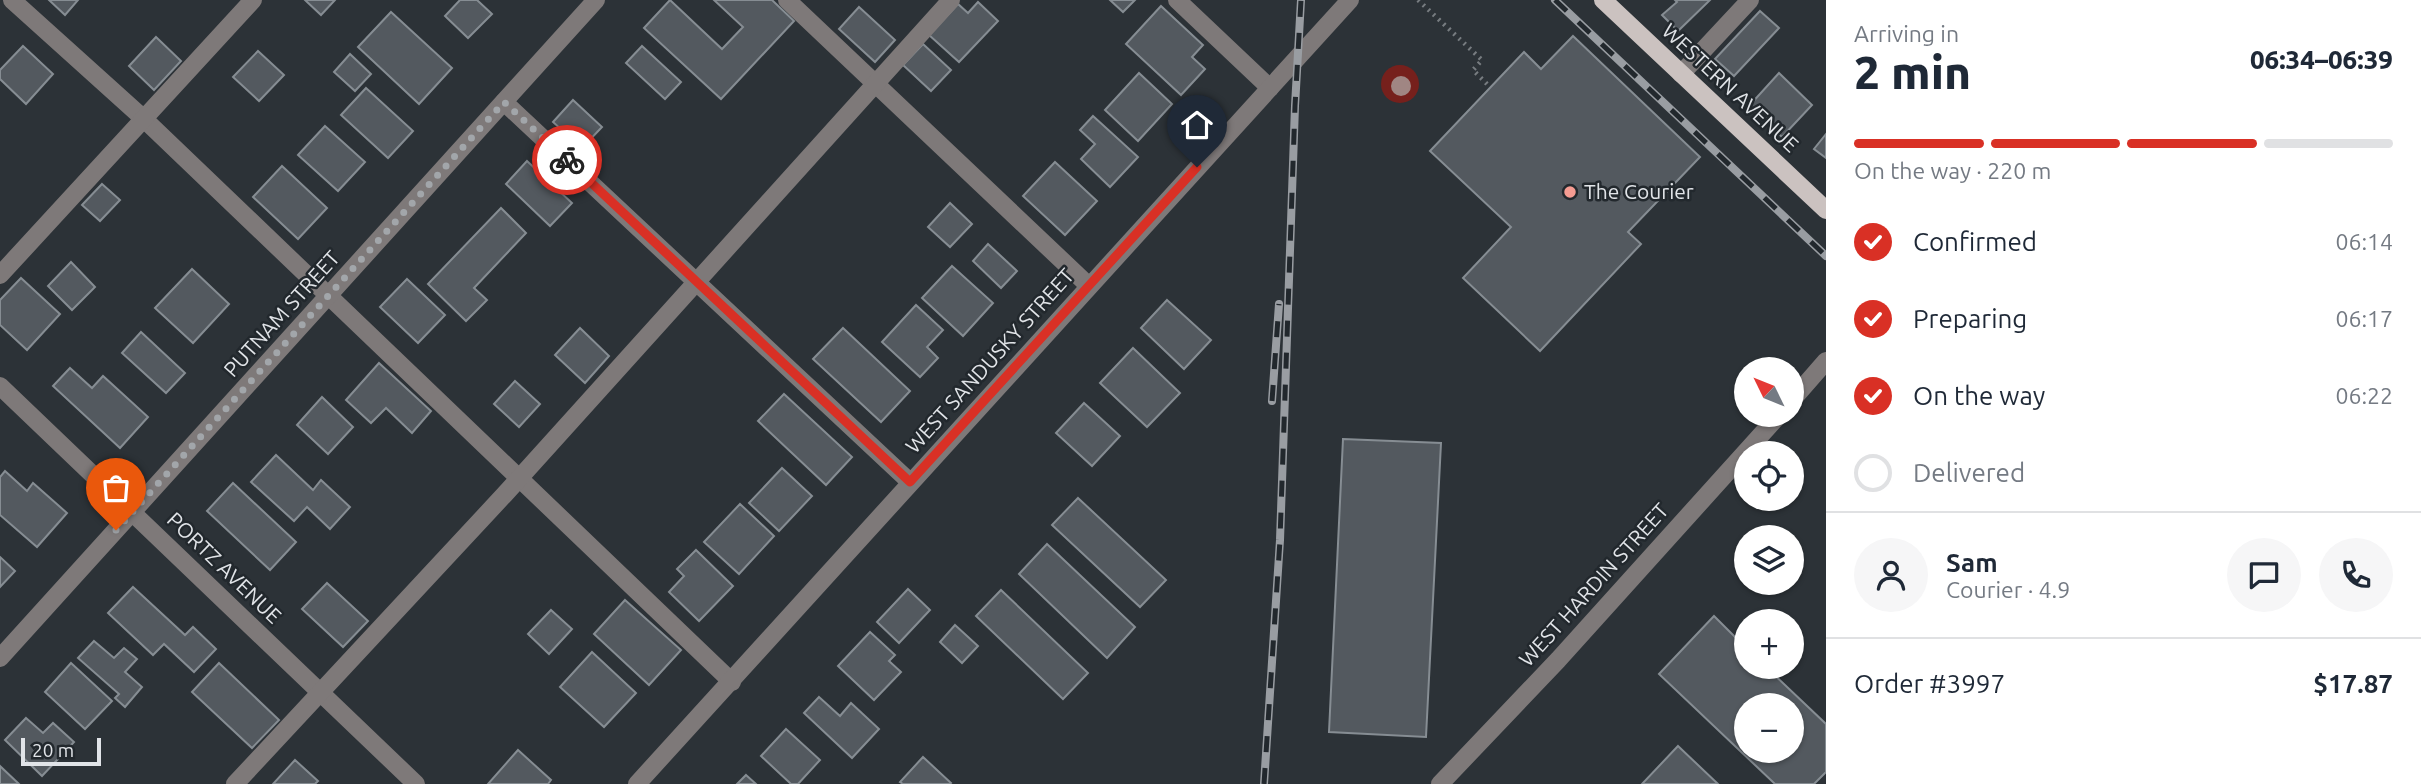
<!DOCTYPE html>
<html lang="en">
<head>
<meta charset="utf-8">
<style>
  :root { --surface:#fff; --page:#f6f6f7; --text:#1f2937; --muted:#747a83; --line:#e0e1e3; --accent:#d93025 }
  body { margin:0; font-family:Ubuntu,sans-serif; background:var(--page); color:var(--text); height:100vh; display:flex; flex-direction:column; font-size:26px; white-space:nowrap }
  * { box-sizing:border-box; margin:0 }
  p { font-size:23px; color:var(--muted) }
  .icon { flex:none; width:38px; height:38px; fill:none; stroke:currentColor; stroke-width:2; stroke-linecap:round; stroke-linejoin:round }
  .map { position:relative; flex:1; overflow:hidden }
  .details { display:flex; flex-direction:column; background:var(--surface); width:595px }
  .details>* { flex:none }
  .needle { width:46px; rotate:313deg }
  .fabs { position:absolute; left:1734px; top:357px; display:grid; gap:14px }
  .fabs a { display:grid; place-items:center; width:70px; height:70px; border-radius:50%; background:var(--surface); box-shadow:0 2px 5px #0004; font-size:35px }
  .scale { position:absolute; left:21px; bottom:18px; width:80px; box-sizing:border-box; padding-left:7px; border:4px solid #e1e4e8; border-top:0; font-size:19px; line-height:24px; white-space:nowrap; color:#e1e4e8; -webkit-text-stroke:5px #22282d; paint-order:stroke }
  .pin { position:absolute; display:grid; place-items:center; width:60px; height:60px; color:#fff; margin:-72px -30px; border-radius:50% 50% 50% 0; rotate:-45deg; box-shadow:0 0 7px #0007 }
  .pin .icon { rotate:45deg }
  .courier { position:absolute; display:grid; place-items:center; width:70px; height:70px; margin:-35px; border:5px solid #d93025; border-radius:50%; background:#fff; color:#222; box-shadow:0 2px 9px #0007 }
  .summary em { font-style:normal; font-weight:800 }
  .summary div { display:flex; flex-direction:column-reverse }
  .summary { display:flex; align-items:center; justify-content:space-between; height:119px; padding:0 28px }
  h1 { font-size:46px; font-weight:800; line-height:52px }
  .bar { display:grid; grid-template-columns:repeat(4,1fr); gap:10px 7px; align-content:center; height:84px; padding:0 28px }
  .bar i { height:9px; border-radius:5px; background:var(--line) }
  .bar .current { background:var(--accent) }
  .bar p { grid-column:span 4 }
  .line { display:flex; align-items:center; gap:18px; padding:0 28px; border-top:2px solid var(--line) }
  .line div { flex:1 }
  .round { display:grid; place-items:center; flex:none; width:74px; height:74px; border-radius:37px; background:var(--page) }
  ol { padding:0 28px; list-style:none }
  li { display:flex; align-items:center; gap:21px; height:77px }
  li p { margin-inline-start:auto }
  li .icon { padding:7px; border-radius:50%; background:var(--accent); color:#fff; stroke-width:4 }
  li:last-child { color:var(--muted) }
  li i { width:38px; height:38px; border:4px solid var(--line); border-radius:50% }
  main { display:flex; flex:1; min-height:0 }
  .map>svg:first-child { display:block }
  .green { fill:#76201c }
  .building { fill:#53595f; stroke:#868d93; stroke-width:2; fill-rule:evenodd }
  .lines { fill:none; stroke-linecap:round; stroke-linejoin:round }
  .path { stroke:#777c80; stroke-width:4.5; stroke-dasharray:2 5; stroke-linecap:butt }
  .minor { stroke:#7e7979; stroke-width:18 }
  .major { stroke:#cbc2c0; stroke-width:18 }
  .rail-casing { stroke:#999da2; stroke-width:8 }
  .rail { stroke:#22282d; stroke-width:5; stroke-dasharray:16; stroke-linecap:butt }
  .tree { fill:#a08683 }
  .done { stroke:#a2a6aa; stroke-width:7; stroke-dasharray:0 12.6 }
  .route { stroke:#d93025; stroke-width:9 }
  .poi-dot { fill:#f59c92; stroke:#22282d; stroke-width:2.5 }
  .labels { text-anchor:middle; stroke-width:5; stroke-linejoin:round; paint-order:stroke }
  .street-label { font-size:21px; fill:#e1e4e8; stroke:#22282d }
  .poi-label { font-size:21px; fill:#e1e4e8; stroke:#22282d; text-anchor:start }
</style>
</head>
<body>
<main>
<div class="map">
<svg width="1826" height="784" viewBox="0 0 1826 784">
  <rect width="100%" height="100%" fill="#2c3237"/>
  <circle class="green" cx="1400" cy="84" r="19"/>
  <g class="building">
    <path d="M49,0H78L65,15Z"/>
    <path d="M305,0H335L321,15Z"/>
    <path d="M460,0H477L492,14L468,38L445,16Z"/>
    <path d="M670,0L722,49L743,27L714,0H772L794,21L721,99L644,28Z"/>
    <path d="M1110,0H1135L1123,12Z"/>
    <path d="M1675,0H1710L1678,31L1662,15L1677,2Z"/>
    <path d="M978,2L998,21L959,62L929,35L958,4L968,13Z"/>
    <path d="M1161,6L1203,45L1192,57L1205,69L1181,95L1126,44Z"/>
    <path d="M859,7L895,40L875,62L839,29Z"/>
    <path d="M1760,11L1779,28L1734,76L1715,59Z"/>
    <path d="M391,12L452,68L419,104L358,47Z"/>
    <path d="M1573,36L1700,157L1628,232L1641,244L1540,351L1463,278L1511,227L1430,151L1524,52L1541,69Z"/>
    <path d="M156,37L181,61L154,90L129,66Z"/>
    <path d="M923,44L951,70L931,91L903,65Z"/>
    <path d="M23,46L53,74L26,104L0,79V70Z"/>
    <path d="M642,46L681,82L665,99L626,63Z"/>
    <path d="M258,51L284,75L259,101L233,77Z"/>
    <path d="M350,54L371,74L355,91L334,72Z"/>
    <path d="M1139,73L1172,104L1138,141L1105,110Z"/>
    <path d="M1779,73L1812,105L1782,137L1749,106Z"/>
    <path d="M366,88L413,131L388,158L341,115Z"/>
    <path d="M573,100L602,127L582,148L553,122Z"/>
    <path d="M1093,116L1138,157L1110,187L1081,159L1095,144L1080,130Z"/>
    <path d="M325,126L365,162L338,191L298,155Z"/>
    <path d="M1826,134V158L1814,149Z"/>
    <path d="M527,161L572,203L550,226L506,184Z"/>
    <path d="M1055,162L1097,201L1065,235L1023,196Z"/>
    <path d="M282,166L327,208L298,239L253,197Z"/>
    <path d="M102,184L120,200L100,221L82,205Z"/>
    <path d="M950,203L972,224L950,247L928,227Z"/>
    <path d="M501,208L526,233L474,288L487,300L466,321L428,284Z"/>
    <path d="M988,244L1017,271L1001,288L973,261Z"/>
    <path d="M71,262L95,287L72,310L48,286Z"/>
    <path d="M952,266L993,303L963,336L922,298Z"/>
    <path d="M192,269L229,304L193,343L155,308Z"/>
    <path d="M21,278L60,314L27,350L0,325V300Z"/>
    <path d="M407,279L445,315L418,343L380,307Z"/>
    <path d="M1167,300L1211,340L1184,369L1141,328Z"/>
    <path d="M916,305L943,330L927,347L938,358L920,377L882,342Z"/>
    <path d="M580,328L609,356L585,383L555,355Z"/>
    <path d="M843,328L910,391L881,422L813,359Z"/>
    <path d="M141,332L185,373L166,393L122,353Z"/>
    <path d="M1133,348L1180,393L1147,427L1100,383Z"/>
    <path d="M379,363L431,411L412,433L386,408L371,423L346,400Z"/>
    <path d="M70,368L92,388L103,376L148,417L120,448L53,386Z"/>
    <path d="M515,381L540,404L519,427L494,404Z"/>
    <path d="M784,394L852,457L826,485L758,421Z"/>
    <path d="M322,397L353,427L328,454L297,425Z"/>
    <path d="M1084,403L1120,436L1092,466L1056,433Z"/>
    <path d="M1343,439L1441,443L1426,737L1329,732Z"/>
    <path d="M276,455L313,490L321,480L350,507L330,529L307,507L294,521L251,482Z"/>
    <path d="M782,468L812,496L779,531L749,503Z"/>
    <path d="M5,471L27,491L33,483L67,513L37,547L0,515V477Z"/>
    <path d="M233,483L296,542L270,570L207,511Z"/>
    <path d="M1078,498L1166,580L1140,607L1052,525Z"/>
    <path d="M740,504L774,536L739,574L704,542Z"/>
    <path d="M1047,544L1135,627L1107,658L1019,574Z"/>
    <path d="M696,550L733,586L699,621L669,592L684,576L677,569Z"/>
    <path d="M0,557L15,571L0,587Z"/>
    <path d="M327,583L368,621L343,647L302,609Z"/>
    <path d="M133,587L185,635L193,627L216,649L194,672L164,644L153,655L108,613Z"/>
    <path d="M908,589L930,610L899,643L877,622Z"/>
    <path d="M1001,590L1088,673L1063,699L976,616Z"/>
    <path d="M625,600L681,650L649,685L594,634Z"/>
    <path d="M551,610L572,629L549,654L528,634Z"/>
    <path d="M1714,616L1746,648V667H1766L1826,724V772L1814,784H1775L1659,674ZM1746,705H1792V751H1746Z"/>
    <path d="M955,625L978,646L962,663L940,642Z"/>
    <path d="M870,632L895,655L889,661L901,672L874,700L838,666Z"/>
    <path d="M94,641L114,658L124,648L137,659L125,672L142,687L125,707L115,698L119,694L78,658Z"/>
    <path d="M592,652L636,693L604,727L560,687Z"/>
    <path d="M71,663L112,701L85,729L45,692Z"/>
    <path d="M219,663L279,720L252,748L192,692Z"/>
    <path d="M819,697L840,716L851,703L879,729L852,758L804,713Z"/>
    <path d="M26,718L43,733L53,723L74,742L42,776L5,740Z"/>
    <path d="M786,729L820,760L798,784H791L761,756Z"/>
    <path d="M1678,746L1718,784H1642Z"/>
    <path d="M518,750L551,780L548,784H488Z"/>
    <path d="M923,757L951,783L950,784H903L900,782Z"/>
    <path d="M295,760L318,781L315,784H273Z"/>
    <path d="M0,766L19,784H0Z"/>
    <path d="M746,775L756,784H737Z"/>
  </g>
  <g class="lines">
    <path class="path" d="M1418,0L1482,60L1473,70L1490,87"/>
    <g class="minor">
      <path d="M12,0L144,119L732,682"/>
      <path d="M787,0L1089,286"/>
      <path d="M1177,0L1270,88"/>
      <path d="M1681,74L1750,0"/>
      <path d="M504,102L910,482"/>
      <path d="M0,275L253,0"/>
      <path d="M0,386L416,784"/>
      <path d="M1792,400L1826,361"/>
      <path d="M0,658L596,0"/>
      <path d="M235,784L505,494L951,0"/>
      <path d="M637,784L1350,0"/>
      <path d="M1440,784L1558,660L1779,415"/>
    </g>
    <path class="major" d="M1603,0L1826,210"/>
    <defs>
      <g id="rail">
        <path d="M1555,0L1826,256"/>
        <path d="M1272,401L1279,304"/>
        <path d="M1264,784L1280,540L1295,106L1301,0"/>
      </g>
    </defs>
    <use href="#rail" class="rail-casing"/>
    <use href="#rail" class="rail"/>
  </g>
  <circle class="tree" cx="1401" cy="86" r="10"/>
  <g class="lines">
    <path class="done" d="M116,530L504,102L567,160"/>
    <path class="route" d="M567,160L910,482L1197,167"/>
  </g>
  <circle class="poi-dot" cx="1570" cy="192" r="7"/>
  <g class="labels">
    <g class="street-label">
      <text transform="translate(1730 88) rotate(43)" y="7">WESTERN AVENUE</text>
      <text transform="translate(282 314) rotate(-48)" y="7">PUTNAM STREET</text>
      <text transform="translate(990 361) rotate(-48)" y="7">WEST SANDUSKY STREET</text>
      <text transform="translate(224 568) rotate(44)" y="7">PORTZ AVENUE</text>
      <text transform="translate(1594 585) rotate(-48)" y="7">WEST HARDIN STREET</text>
    </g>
    <g class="poi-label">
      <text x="1584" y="199">The Courier</text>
    </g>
  </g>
</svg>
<div class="fabs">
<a><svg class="needle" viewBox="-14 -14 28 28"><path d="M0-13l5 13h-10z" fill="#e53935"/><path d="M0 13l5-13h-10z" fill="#747a83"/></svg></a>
<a><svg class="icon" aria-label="locate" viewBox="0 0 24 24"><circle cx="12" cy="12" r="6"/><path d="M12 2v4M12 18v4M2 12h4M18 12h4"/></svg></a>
<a><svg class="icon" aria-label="layers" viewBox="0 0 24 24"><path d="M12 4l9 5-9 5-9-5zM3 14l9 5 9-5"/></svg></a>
<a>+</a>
<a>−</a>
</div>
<div class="scale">20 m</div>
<div class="pin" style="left:116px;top:530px;background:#ea580c"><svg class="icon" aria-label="bag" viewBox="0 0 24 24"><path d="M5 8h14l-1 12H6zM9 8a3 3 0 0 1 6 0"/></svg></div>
<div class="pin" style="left:1197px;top:167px;background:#1f2937"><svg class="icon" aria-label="home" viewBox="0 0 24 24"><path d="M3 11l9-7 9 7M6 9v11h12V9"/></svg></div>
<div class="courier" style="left:567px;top:160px"><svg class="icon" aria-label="bike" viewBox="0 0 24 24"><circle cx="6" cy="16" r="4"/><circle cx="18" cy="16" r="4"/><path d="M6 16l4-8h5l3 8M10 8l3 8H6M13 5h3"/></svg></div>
</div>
<section class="details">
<div class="summary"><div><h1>2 min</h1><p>Arriving in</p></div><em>06:34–06:39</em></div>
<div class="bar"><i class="current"></i><i class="current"></i><i class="current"></i><i></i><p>On the way · 220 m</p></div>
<ol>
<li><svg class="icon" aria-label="check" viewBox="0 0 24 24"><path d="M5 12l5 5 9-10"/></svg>Confirmed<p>06:14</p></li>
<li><svg class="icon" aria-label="check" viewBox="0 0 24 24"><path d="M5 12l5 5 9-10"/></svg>Preparing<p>06:17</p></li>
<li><svg class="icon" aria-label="check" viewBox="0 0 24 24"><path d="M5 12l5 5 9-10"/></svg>On the way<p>06:22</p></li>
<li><i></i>Delivered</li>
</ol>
<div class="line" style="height:126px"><a class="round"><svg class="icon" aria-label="person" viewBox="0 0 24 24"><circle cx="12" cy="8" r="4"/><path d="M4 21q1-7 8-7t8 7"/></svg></a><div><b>Sam</b><p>Courier · 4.9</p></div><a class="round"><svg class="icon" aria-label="chat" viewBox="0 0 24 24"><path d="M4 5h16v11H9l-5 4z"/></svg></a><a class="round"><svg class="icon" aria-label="phone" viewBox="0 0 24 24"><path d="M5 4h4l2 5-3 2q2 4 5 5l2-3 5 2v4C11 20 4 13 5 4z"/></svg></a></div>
<div class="line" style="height:91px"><div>Order #3997</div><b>$17.87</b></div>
</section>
</main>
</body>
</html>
